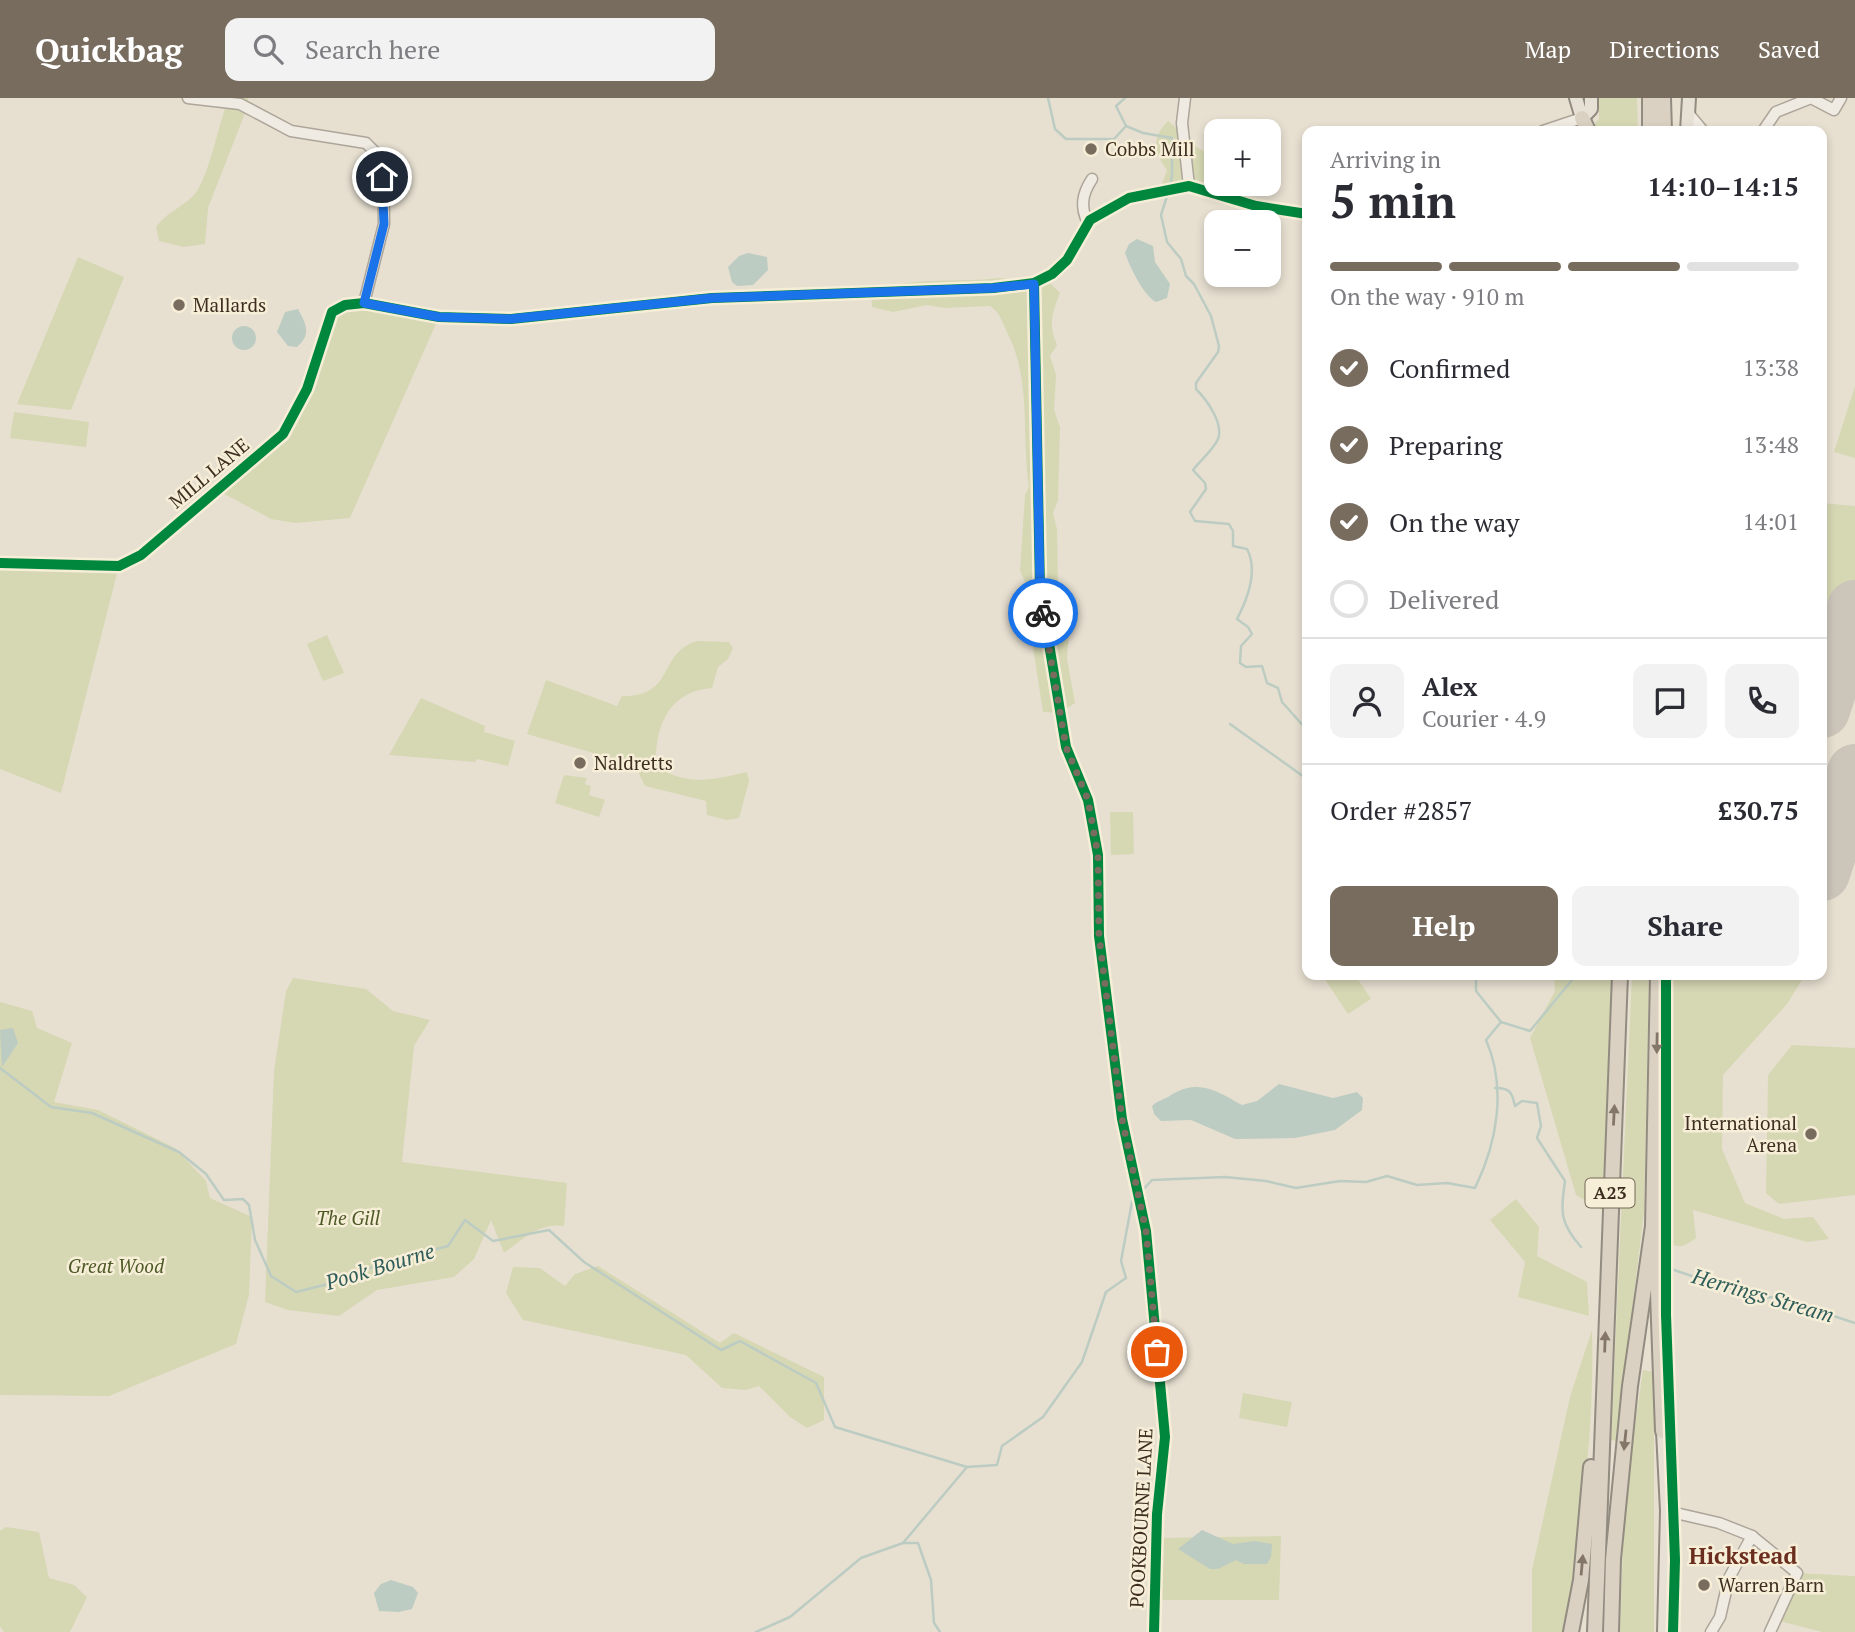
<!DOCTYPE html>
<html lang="en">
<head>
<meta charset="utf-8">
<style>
  :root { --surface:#fff; --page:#f2f2f3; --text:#2b2b33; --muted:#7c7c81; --line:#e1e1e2; --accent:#786c5e }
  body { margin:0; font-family:"PT Serif",serif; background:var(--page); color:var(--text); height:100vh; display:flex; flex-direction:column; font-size:26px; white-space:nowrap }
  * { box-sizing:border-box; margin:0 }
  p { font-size:23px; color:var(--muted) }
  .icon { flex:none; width:38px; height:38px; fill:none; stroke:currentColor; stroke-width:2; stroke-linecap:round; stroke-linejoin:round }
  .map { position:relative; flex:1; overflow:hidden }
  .panel { position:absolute; left:1302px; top:28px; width:525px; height:854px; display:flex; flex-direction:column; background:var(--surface); border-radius:14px; box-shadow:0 4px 10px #0003 }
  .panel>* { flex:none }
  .tools { position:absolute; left:1204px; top:21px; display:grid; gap:14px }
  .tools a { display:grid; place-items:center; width:77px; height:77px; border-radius:14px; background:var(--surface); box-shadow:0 4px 10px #0003; font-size:35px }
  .pin { position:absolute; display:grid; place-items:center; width:60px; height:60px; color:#fff; margin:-30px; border:4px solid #fff; border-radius:50%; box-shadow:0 2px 7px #0007 }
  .courier { position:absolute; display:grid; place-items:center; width:70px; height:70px; margin:-35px; border:5px solid #1a73e8; border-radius:50%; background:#fff; color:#222; box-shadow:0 2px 9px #0007 }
  .headline em { font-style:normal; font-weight:700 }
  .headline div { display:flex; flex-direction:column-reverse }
  .headline { display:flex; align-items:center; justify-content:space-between; height:119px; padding:0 28px }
  h1 { font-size:46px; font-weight:700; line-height:52px }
  .bar { display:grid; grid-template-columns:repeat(4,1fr); gap:10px 7px; align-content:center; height:84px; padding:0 28px }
  .bar i { height:9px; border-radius:5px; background:var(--line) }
  .bar .selected { background:var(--accent) }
  .bar p { grid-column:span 4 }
  .line { display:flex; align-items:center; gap:18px; padding:0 28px; border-top:2px solid var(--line) }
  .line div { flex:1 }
  .round { display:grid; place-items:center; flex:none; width:74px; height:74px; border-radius:14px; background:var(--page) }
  ol { padding:0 28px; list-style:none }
  li { display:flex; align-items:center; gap:21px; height:77px }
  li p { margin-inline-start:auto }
  li .icon { padding:7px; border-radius:50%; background:var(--accent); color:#fff; stroke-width:4 }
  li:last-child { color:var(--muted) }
  li i { width:38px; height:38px; border:4px solid var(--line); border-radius:50% }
  .primary-button { display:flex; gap:14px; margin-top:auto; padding:14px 28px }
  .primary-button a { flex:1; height:80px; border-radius:14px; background:var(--accent); color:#fff; font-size:28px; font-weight:700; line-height:80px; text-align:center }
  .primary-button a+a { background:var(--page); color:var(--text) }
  header { display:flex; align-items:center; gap:42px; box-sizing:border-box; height:98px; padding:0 35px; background:var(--accent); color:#fff }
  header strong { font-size:33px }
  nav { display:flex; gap:38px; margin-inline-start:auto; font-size:24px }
  .search { width:490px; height:63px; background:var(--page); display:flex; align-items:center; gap:18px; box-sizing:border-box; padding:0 24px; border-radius:14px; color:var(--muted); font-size:26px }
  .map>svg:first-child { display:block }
  .green { fill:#d6d7b3 }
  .water { fill:#bcccc2 }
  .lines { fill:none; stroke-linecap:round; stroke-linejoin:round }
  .stream { stroke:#bcccc2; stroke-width:2.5 }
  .runway { stroke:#cbc5ba; stroke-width:56 }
  .minor-casing { stroke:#ada599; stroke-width:13 }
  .major-casing { stroke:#928b80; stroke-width:16 }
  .highway-casing { stroke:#928b80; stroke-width:18 }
  .minor { stroke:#efebe3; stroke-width:10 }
  .major { stroke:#e6e1d4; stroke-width:12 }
  .highway { stroke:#dad1c2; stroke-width:14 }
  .cycleway-casing { stroke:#f7eed8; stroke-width:15 }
  .cycleway { stroke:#00873e; stroke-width:10 }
  .oneway { fill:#847769 }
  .done { stroke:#786c5e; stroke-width:7; stroke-dasharray:0 12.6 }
  .route { stroke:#1a73e8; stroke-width:9 }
  .poi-dot { fill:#786c5e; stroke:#f7eed8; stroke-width:2.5 }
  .labels { text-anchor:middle; stroke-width:5; stroke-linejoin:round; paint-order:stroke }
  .shield { fill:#f7eed8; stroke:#756857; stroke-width:2 }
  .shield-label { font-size:18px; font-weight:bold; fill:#3d2e20 }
  .poi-label { font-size:19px; fill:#3d2e20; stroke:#f7eed8; text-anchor:start }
  .street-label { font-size:19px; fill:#3d2e20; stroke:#f7eed8 }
  .park-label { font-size:19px; font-style:italic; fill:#4d5a26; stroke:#f7eed8 }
  .water-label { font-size:21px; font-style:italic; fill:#2f5d5a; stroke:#f7eed8 }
  .quarter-label { font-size:23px; font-weight:bold; fill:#6b2e1e; stroke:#f7eed8 }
</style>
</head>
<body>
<header>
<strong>Quickbag</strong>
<div class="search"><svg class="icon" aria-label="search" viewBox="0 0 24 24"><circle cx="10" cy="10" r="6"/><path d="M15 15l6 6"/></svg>Search here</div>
<nav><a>Map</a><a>Directions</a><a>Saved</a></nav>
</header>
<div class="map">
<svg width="1855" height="1534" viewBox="0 0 1855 1534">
  <rect width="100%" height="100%" fill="#e7e0d1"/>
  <g class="green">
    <path d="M229,0H248L247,10L208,110L205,146L183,149L159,143L156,129C168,113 180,111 193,98C208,84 219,23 229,0Z"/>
    <path d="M1599,0H1637L1638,33H1593L1591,29L1599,21Z"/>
    <path d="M1168,23C1182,34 1192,49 1208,55L1216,73V86H1232L1249,94L1248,106L1192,89L1159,94L1167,72C1154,54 1151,40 1168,23Z"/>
    <path d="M78,159L124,179L71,312L17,306Z"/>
    <path d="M1000,180L1051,186L1060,195C1052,215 1048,227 1057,247L1050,258L1056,277L1054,312L1060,329L1058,402L1053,415L1057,431L1058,487L1069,534L1067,561L1075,605L1060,615L1043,614L1033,549L1037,532L1033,505L1020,472L1025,397L1029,389C1021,335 1032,283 1007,234C1001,222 1001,216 990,208L945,210L927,207L893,214L872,209L871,194C909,178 958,185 1000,180Z"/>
    <path d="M345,207L439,219L350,420L295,425L271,421L217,392L288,342L332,214Z"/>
    <path d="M1855,288V360L1834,354Z"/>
    <path d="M14,314L89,324L86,349L10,340Z"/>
    <path d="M1822,405L1855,408V510L1822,612Z"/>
    <path d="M0,465L119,468L61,695L0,671Z"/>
    <path d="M327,537L344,575L323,583L307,546Z"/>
    <path d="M698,543L729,544L733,550L728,561L718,569L712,590C669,593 655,628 656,666C682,690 716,681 747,674L749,683L739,720L727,722L707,717L706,703L645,688L637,671L625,664L527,636L546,582L617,608L622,598C677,599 657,553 698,543Z"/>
    <path d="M421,600L485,628L484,634L515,643L508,668L477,661L475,664L389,657Z"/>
    <path d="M564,677L587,680L585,686L591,688L589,697L605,702L599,719L555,705Z"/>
    <path d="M1110,714H1133L1134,756L1111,757Z"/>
    <path d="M1322,877H1355L1371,901L1348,916Z"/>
    <path d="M1554,877H1612L1602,1112L1576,1097L1530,940L1555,893Z"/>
    <path d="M1632,877H1649L1644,1114L1616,1343L1611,1342Z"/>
    <path d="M1668,877H1805L1787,906L1723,977L1722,1051L1745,1105L1784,1121L1813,1119L1829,1141L1807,1144L1693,1112L1696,1140C1685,1148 1679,1152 1667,1143Z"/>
    <path d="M293,880L366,891L393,913L430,922L414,948L402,1064L567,1085L564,1128C540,1124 523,1141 504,1155L491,1122L474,1161L454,1179L377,1192L339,1218L288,1212L265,1204L274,973L286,893Z"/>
    <path d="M0,904L32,913L37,930L72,945L54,1004L98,1012L175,1050L206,1083L210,1100L252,1119L249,1197L236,1246L109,1298L0,1297Z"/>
    <path d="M1792,947L1855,950V1097L1779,1106L1766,1095L1768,977Z"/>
    <path d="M1516,1101L1539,1129L1537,1158L1587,1184L1589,1218L1518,1199L1525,1164L1490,1122Z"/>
    <path d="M598,1168L720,1245L734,1235L824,1279V1322L807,1330L790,1319L759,1288L746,1292L722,1290L686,1257L523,1222L506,1195L513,1169L540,1170L565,1188L575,1176Z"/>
    <path d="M1592,1232C1595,1328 1581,1439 1563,1534H1532V1472L1570,1299Z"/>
    <path d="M1643,1272L1654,1274V1534H1620L1625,1397Z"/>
    <path d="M1243,1295L1292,1304L1287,1329L1239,1320Z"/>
    <path d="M6,1429L39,1434L49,1480L74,1487L87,1499L70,1534H4L0,1528V1433Z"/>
    <path d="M1281,1438L1279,1502H1155L1157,1440Z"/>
    <path d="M1797,1475L1855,1478V1534H1822L1776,1522Z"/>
  </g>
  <g class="water">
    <path d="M1137,141L1153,148L1155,164L1170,186L1167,200L1156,204C1143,197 1130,169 1125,155L1129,146Z"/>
    <path d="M748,155L767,159L768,172L753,187L737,188L732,184L728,169L739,158Z"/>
    <path d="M298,211C306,226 312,236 297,249L288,248L277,234L285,214Z"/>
    <circle cx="244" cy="240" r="12"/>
    <path d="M13,930L18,945L2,969L0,932Z"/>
    <path d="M1279,986L1333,1000L1357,994L1363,1000L1362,1012L1335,1032L1295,1040L1235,1041L1191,1022L1161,1023L1154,1016L1152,1008C1158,1002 1164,1002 1171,997C1198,980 1217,993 1242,1007L1257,1003Z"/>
    <path d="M1202,1432L1233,1446L1255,1443L1272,1446L1271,1459L1267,1466H1244L1236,1462L1218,1471H1210L1178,1451Z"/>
    <path d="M391,1482L413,1489L418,1495L412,1511L399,1514L379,1513L374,1495L381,1486Z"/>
  </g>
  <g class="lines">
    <g class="stream">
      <path d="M1048,0L1055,31L1066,41H1114L1126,28"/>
      <path d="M1125,0L1116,8L1126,28"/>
      <path d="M1126,28L1143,35L1172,40C1170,57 1175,73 1170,89"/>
      <path d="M1168,95L1161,117L1167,144L1181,161L1186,178L1194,186L1211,218L1219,248L1218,254L1196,285V291C1206,301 1224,325 1218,341C1214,351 1200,363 1193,372L1205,385L1206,391L1190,414L1195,423L1229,426L1233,433V448L1247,451C1258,472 1248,500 1237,521L1248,529L1252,536L1241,548L1240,565L1246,569L1262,568L1267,585L1278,590L1282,604L1307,632"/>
      <path d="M1230,626L1307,681"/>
      <path d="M1476,877V893L1501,924"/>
      <path d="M1501,924L1530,933L1576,877"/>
      <path d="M0,970L51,1009L92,1015L179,1054L206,1076L224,1102L243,1101L249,1107L255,1142L271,1178L296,1194L344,1182L381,1165L448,1148L465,1122L493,1143L549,1132L584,1164L721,1252L740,1243L816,1285L835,1329L967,1369L997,1367L1002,1348L1043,1319L1082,1264L1106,1194L1126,1180L1121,1163L1132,1104L1135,1100"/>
      <path d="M1495,990C1510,990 1512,994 1515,1008L1522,1003L1537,1005L1541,1028L1537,1040L1565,1083C1561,1114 1559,1124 1581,1149"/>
      <path d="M1140,1095L1152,1082L1225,1079L1266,1083L1296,1090L1340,1083L1366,1084L1387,1078L1417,1087L1447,1085L1475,1090C1497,1045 1507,990 1486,942L1501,924"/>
      <path d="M1671,1171L1757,1200L1776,1199L1855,1225"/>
      <path d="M756,1534L790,1519L861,1460L903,1445"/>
      <path d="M940,1534L934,1525L931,1482L918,1445H903L967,1369"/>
    </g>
    <g class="runway">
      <path d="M1822,612L1855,510"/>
      <path d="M1822,775L1855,674"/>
    </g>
    <defs>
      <g id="minor">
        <path d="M188,0L240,6L291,33L366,45L383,62L384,126L364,205"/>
        <path d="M1185,0L1182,25L1189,88"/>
        <path d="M1688,15L1703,33"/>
        <path d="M1543,33L1582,20"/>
        <path d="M1763,33L1776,14L1811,0L1834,12L1841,0"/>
        <path d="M1088,125C1080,109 1082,96 1092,81"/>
        <path d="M1034,185L1040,491L1066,649L1088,702L1098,757L1099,838L1122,1021L1146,1133L1165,1339L1157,1416L1154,1534"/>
        <path d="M0,465L119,468L141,457L283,336L307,291L332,214L345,207L364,205L439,219L511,221L712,200L993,190L1034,185L1052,176L1067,162L1090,122L1129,100L1189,88L1256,108L1307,116"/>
        <path d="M1667,1413L1719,1425L1752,1438L1797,1475L1770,1534"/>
        <path d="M1711,1534L1720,1519L1729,1480L1752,1438"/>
      </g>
      <g id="major">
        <path d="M1576,0L1582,20L1591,11V0"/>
        <path d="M1687,33L1689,0"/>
        <path d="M1663,1333L1667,1413L1664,1534"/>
      </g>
      <g id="highway">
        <path d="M1650,0V33"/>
        <path d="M1663,0L1664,33"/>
        <path d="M1582,20L1588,33"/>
        <path d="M1656,1140L1663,1333"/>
        <path d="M1571,1534L1581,1482L1591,1369"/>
        <path d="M1595,1534L1620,877"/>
        <path d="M1611,1534L1613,1461L1630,1288L1653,1128L1658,877"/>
      </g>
    </defs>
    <use href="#minor" class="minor-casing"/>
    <use href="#major" class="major-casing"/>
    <use href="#highway" class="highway-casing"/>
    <use href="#minor" class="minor"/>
    <use href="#major" class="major"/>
    <use href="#highway" class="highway"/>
    <defs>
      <g id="cycleway">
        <path d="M1034,185L1040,491L1066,649L1088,702L1098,757L1099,838L1122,1021L1146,1133L1165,1339L1157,1416L1154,1534"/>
        <path d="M0,465L119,468L141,457L283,336L307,291L332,214L345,207L364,205L439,219L511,221L712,200L993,190L1034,185L1052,176L1067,162L1090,122L1129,100L1189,88L1256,108L1307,116"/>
        <path d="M1666,877V1217L1675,1462L1673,1534"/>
      </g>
    </defs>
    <use href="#cycleway" class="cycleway-casing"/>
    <use href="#cycleway" class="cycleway"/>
  </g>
  <defs><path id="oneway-solid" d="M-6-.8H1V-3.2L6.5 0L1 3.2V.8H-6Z" transform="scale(1.75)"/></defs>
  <g class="oneway">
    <use href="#oneway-solid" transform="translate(1657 945) rotate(91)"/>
    <use href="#oneway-solid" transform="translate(1614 1017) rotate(-87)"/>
    <use href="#oneway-solid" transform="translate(1605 1244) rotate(-88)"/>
    <use href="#oneway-solid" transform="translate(1625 1342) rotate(96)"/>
    <use href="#oneway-solid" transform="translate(1582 1467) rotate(-85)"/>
  </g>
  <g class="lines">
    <path class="done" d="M1043,515L1066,649L1088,702L1098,757L1099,838L1122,1021L1146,1133L1157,1254"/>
    <path class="route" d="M382,79L384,126L364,205L439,219L510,221L712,200L993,190L1034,186L1040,491L1043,515"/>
  </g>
  <g class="poi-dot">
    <circle cx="1091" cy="51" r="7"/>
    <circle cx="179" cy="207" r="7"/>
    <circle cx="580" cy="665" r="7"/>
    <circle cx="1811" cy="1036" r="7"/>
    <circle cx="1704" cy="1487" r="7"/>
  </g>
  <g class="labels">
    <rect class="shield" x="1585.5" y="1080.5" width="49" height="29" rx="5"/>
    <g class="shield-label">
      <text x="1610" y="1101">A23</text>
    </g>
    <g class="poi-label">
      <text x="1105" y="58">Cobbs Mill</text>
      <text x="193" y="214">Mallards</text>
      <text x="594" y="672">Naldretts</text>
      <text x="1797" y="1032" text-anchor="end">International<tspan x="1797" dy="22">Arena</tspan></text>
      <text x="1718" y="1494">Warren Barn</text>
    </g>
    <g class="street-label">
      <text transform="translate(209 375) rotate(-40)" y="7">MILL LANE</text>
      <text transform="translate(1141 1420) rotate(-87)" y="7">POOKBOURNE LANE</text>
    </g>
    <g class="park-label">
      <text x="348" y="1127">The Gill</text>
      <text x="116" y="1175">Great Wood</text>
    </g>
    <g class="water-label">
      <text transform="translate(380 1169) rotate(-17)" y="7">Pook Bourne</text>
      <text transform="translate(1763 1198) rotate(16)" y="7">Herrings Stream</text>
    </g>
    <g class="quarter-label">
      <text x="1743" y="1466">Hickstead</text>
    </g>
  </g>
</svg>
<div class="tools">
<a>+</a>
<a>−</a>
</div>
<div class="pin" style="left:1157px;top:1254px;background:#ea580c"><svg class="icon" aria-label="bag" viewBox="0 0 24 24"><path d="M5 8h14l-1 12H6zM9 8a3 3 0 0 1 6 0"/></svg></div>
<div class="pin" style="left:382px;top:79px;background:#1f2937"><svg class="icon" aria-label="home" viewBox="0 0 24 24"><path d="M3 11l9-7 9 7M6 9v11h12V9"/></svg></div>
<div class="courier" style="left:1043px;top:515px"><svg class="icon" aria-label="bike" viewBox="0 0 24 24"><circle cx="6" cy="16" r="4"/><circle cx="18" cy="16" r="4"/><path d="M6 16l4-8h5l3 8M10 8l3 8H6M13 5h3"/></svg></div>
<section class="panel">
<div class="headline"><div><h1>5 min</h1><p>Arriving in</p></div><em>14:10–14:15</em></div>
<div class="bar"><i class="selected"></i><i class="selected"></i><i class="selected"></i><i></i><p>On the way · 910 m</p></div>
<ol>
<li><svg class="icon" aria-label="check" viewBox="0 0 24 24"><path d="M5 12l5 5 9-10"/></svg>Confirmed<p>13:38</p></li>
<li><svg class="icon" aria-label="check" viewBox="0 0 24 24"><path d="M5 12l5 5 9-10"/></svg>Preparing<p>13:48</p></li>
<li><svg class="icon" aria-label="check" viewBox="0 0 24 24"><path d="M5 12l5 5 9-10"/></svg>On the way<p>14:01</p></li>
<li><i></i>Delivered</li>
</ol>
<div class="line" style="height:126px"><a class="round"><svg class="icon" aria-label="person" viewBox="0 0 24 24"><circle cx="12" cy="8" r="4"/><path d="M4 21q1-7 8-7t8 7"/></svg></a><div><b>Alex</b><p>Courier · 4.9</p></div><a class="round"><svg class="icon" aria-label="chat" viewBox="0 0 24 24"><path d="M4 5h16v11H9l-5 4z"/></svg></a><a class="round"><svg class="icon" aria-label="phone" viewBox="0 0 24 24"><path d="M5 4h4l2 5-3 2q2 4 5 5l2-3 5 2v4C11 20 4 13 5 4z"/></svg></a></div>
<div class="line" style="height:91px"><div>Order #2857</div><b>£30.75</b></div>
<div class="primary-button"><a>Help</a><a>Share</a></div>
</section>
</div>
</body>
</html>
